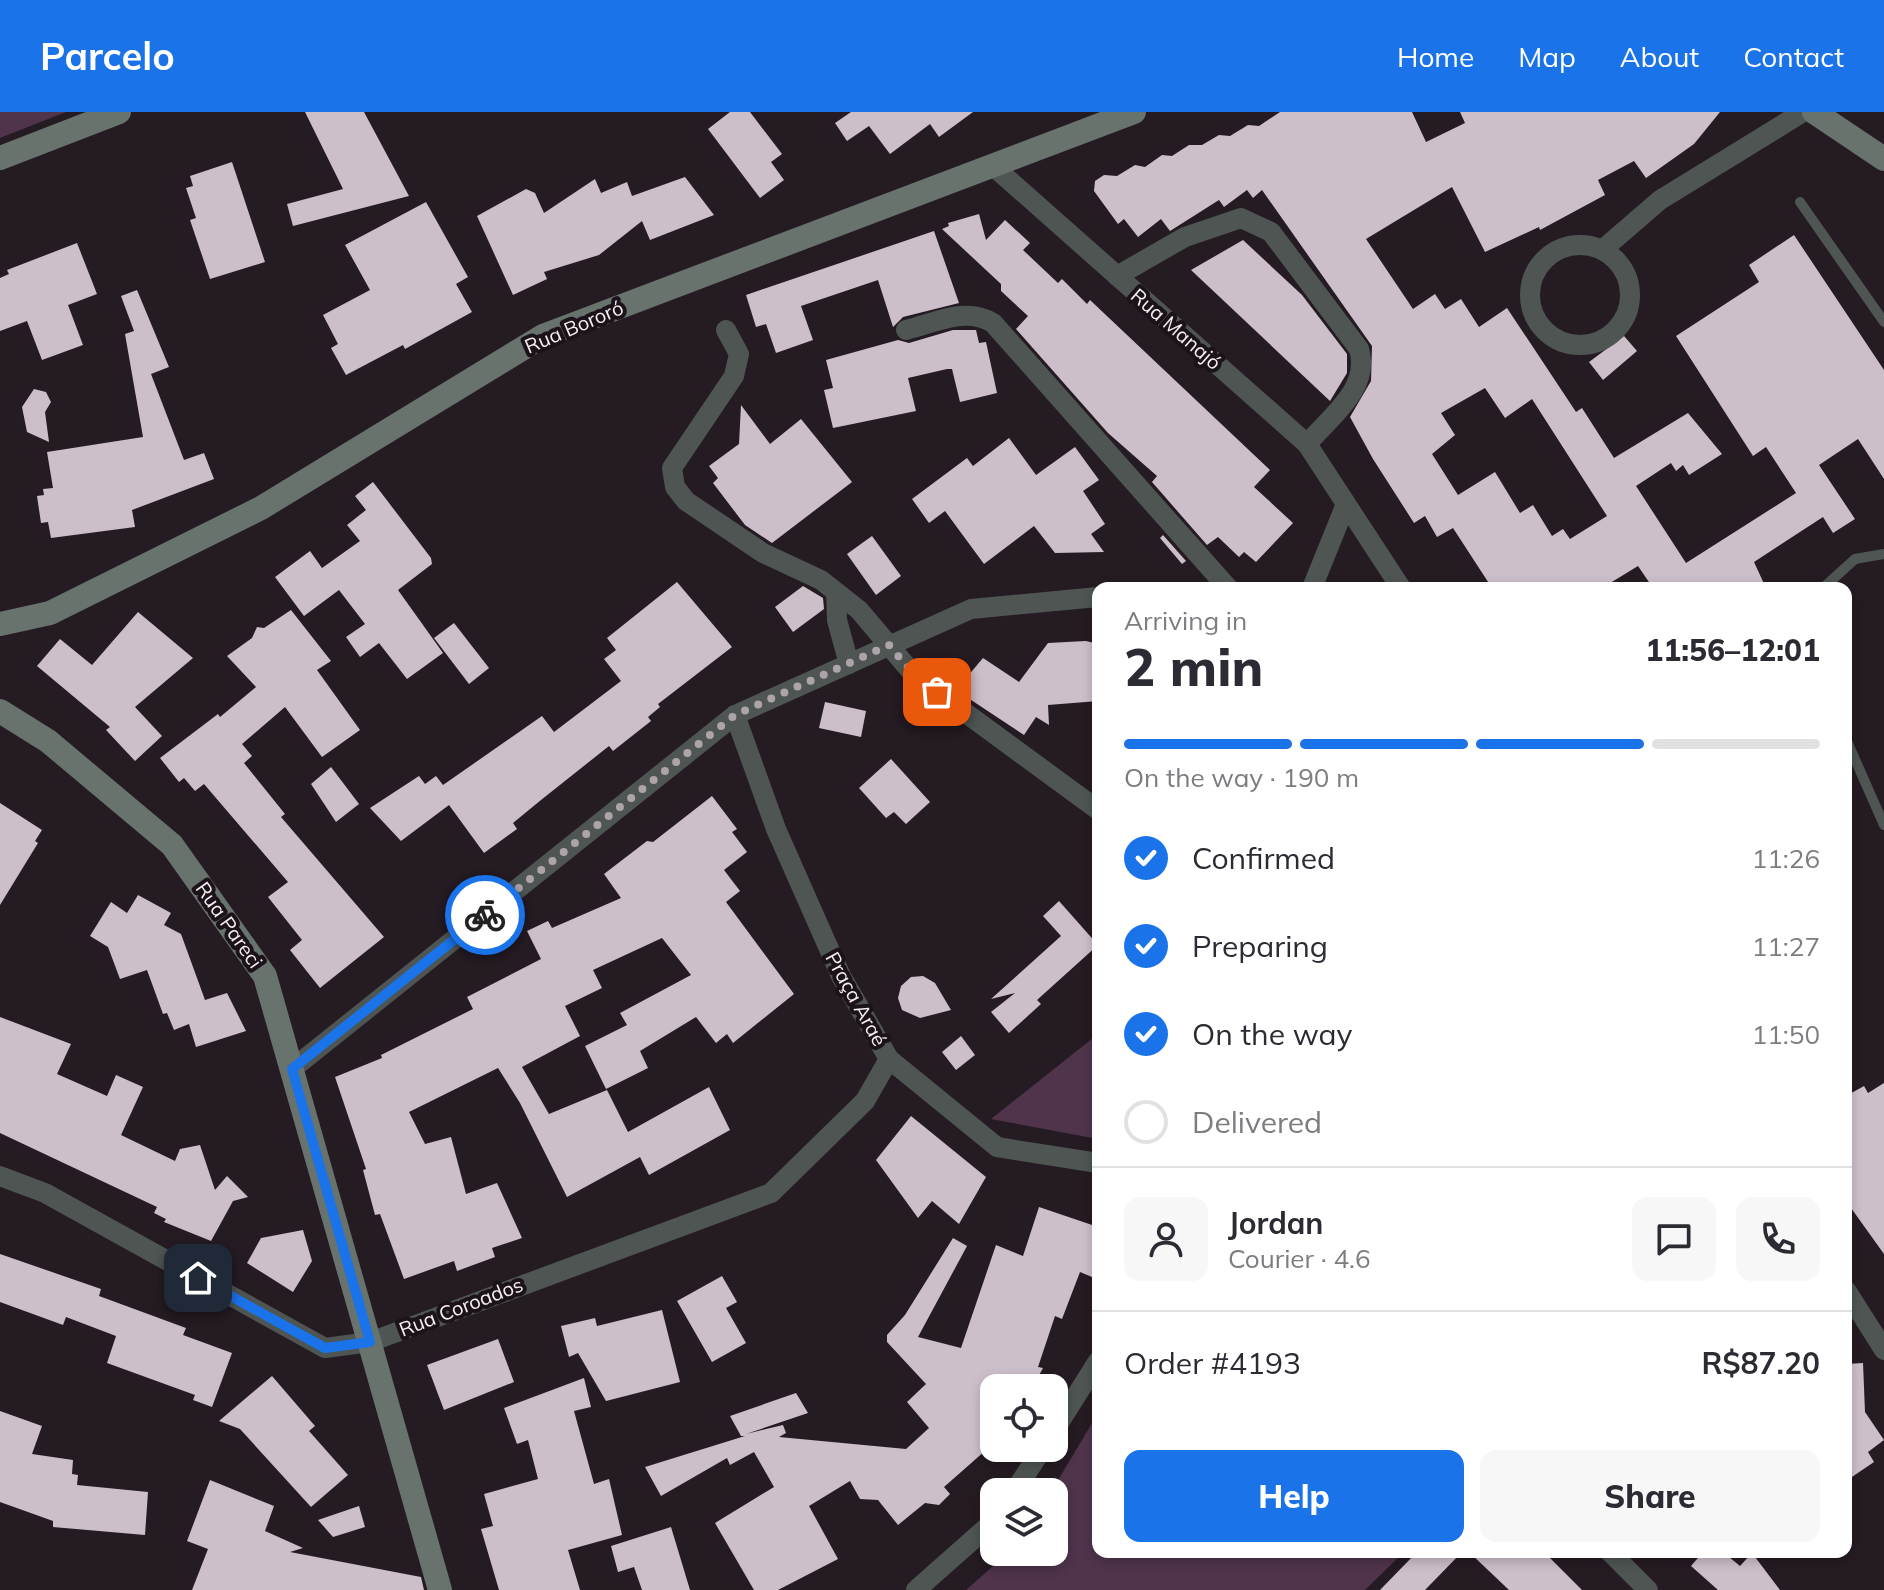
<!DOCTYPE html>
<html lang="en">
<head>
<meta charset="utf-8">
<style>
  :root { --surface:#fff; --page:#f7f7f7; --text:#2b2b33; --muted:#7c7c81; --line:#e1e1e2; --accent:#1a73e8 }
  body { margin:0; font-family:Mulish,sans-serif; background:var(--page); color:var(--text); height:100vh; display:flex; flex-direction:column; font-size:30px; white-space:nowrap }
  * { box-sizing:border-box; margin:0 }
  p { font-size:26px; color:var(--muted) }
  .icon { flex:none; width:44px; height:44px; fill:none; stroke:currentColor; stroke-width:2; stroke-linecap:round; stroke-linejoin:round }
  .map { position:relative; flex:1; overflow:hidden }
  .details { position:absolute; left:1092px; top:470px; width:760px; height:976px; display:flex; flex-direction:column; background:var(--surface); border-radius:16px; box-shadow:0 4px 12px #0003 }
  .details>* { flex:none }
  .buttons { position:absolute; left:980px; top:1262px; display:grid; gap:16px }
  .buttons a { display:grid; place-items:center; width:88px; height:88px; border-radius:16px; background:var(--surface); box-shadow:0 4px 12px #0003; font-size:40px }
  .pin { position:absolute; display:grid; place-items:center; width:68px; height:68px; color:#fff; margin:-34px; border-radius:16px; box-shadow:0 4px 12px #0006 }
  .courier { position:absolute; display:grid; place-items:center; width:80px; height:80px; margin:-40px; border:6px solid #1a73e8; border-radius:50%; background:#fff; color:#222; box-shadow:0 2px 10px #0007 }
  .summary em { font-style:normal; font-weight:800 }
  .summary div { display:flex; flex-direction:column-reverse }
  .summary { display:flex; align-items:center; justify-content:space-between; height:136px; padding:0 32px }
  h1 { font-size:52px; font-weight:800; line-height:60px }
  .bar { display:grid; grid-template-columns:repeat(4,1fr); gap:12px 8px; align-content:center; height:96px; padding:0 32px }
  .bar i { height:10px; border-radius:6px; background:var(--line) }
  .bar .on { background:var(--accent) }
  .bar p { grid-column:span 4 }
  .line { display:flex; align-items:center; gap:20px; padding:0 32px; border-top:2px solid var(--line) }
  .line div { flex:1 }
  .round { display:grid; place-items:center; flex:none; width:84px; height:84px; border-radius:16px; background:var(--page) }
  ol { padding:0 32px; list-style:none }
  li { display:flex; align-items:center; gap:24px; height:88px }
  li p { margin-inline-start:auto }
  li .icon { padding:8px; border-radius:50%; background:var(--accent); color:#fff; stroke-width:4 }
  li:last-child { color:var(--muted) }
  li i { width:44px; height:44px; border:4px solid var(--line); border-radius:50% }
  .button { display:flex; gap:16px; margin-top:auto; padding:16px 32px }
  .button a { flex:1; height:92px; border-radius:16px; background:var(--accent); color:#fff; font-size:32px; font-weight:800; line-height:92px; text-align:center }
  .button a+a { background:var(--page); color:var(--text) }
  header { display:flex; align-items:center; gap:48px; box-sizing:border-box; height:112px; padding:0 40px; background:var(--accent); color:#fff }
  header strong { font-size:38px }
  nav { display:flex; gap:44px; margin-inline-start:auto; font-size:28px }
  .map>svg:first-child { display:block }
  .green { fill:#50344b }
  .building { fill:#cdbfca; fill-rule:evenodd }
  .lines { fill:none; stroke-linecap:round; stroke-linejoin:round }
  .lane { stroke:#4e5552; stroke-width:10 }
  .street { stroke:#4e5552; stroke-width:20 }
  .secondary { stroke:#69736e; stroke-width:24 }
  .done { stroke:#aca4aa; stroke-width:8; stroke-dasharray:0 14.4 }
  .route { stroke:#1a73e8; stroke-width:10 }
  .labels { text-anchor:middle; stroke-width:8; stroke-linejoin:round; paint-order:stroke }
  .street-label { font-size:20px; fill:#f5eef3; stroke:#1b121a }
</style>
</head>
<body>
<header>
<strong>Parcelo</strong>
<nav><a>Home</a><a>Map</a><a>About</a><a>Contact</a></nav>
</header>
<div class="map">
<svg width="1884" height="1478" viewBox="0 0 1884 1478">
  <rect width="100%" height="100%" fill="#251b23"/>
  <g class="green">
    <path d="M0,0H66L0,26Z"/>
    <path d="M1098,922V1027L991,1007Z"/>
    <path d="M1098,1301V1440H1404L1365,1478H966L1009,1440H1054V1380H1051Z"/>
  </g>
  <g class="building">
    <path d="M305,0H364L409,84L293,114L287,92L343,77Z"/>
    <path d="M730,0H750L782,42L771,50L784,68L760,86L708,17Z"/>
    <path d="M851,0H973L939,25L930,12L890,42L869,14L847,29L835,11Z"/>
    <path d="M1280,0H1412L1426,30L1465,11L1460,0H1720L1694,32L1646,66L1634,49L1598,68L1605,83L1540,118L1539,115L1485,140L1452,75L1366,127L1413,197L1435,182L1445,197L1461,187L1479,215L1507,196L1576,300L1582,296L1614,346L1688,301L1722,342L1689,363L1683,353L1676,359L1671,351L1636,374L1686,451L1796,381L1766,335L1753,344L1676,224L1759,170L1749,153L1794,123L1884,258V367L1858,327L1819,353L1855,407L1833,421L1823,405L1754,450L1766,476H1653L1638,454L1602,476H1492L1453,416L1437,425L1425,404L1414,411L1373,347L1350,305L1371,269L1372,234L1262,78L1253,86L1247,78L1224,95L1219,88L1170,119L1161,107L1138,125L1124,107L1118,112L1094,79L1095,69L1104,63L1117,64L1135,53L1145,55L1162,43L1172,44L1189,33H1202L1219,23L1230,24L1248,13L1259,14ZM1485,276L1505,306L1532,287L1607,404L1570,427L1563,417L1552,424L1533,393L1520,401L1495,360L1458,383L1432,342L1455,323L1441,301Z"/>
    <path d="M232,50L265,150L210,167L190,108L196,106L186,76L193,74L190,64Z"/>
    <path d="M685,65L714,103L650,128L642,109L599,143L544,160L547,167L513,183L477,104L526,77L535,81L544,101L595,67L601,81L627,70L632,84Z"/>
    <path d="M426,90L468,165L456,172L472,200L405,237L403,233L346,263L331,236L338,232L323,203L370,178L345,133Z"/>
    <path d="M979,102L986,128L1005,108L1030,131L1023,138L1058,171L1062,167L1087,192L1090,188L1270,358L1254,375L1293,411L1256,450L1244,440L1239,445L1218,425L1207,433L1152,370L1157,364L1108,321L1016,217L1028,204L1001,179V172L942,117L949,114L948,111Z"/>
    <path d="M934,119L959,191L903,205L893,215L878,168L801,194L813,228L776,241L766,212L756,215L746,183Z"/>
    <path d="M1243,128L1302,183L1347,242V261L1330,289L1191,158Z"/>
    <path d="M77,131L97,182L68,193L83,233L42,248L27,209L0,219V166L9,162L7,158Z"/>
    <path d="M137,178L169,255L151,262L184,348L204,341L214,367L132,398L135,415L51,426L48,410L41,411L37,384L44,383L43,377L53,376L47,340L143,325L125,222L134,219L121,184Z"/>
    <path d="M953,218H976L979,231L986,230L997,281L960,290L952,257H947L908,266L916,299L833,316L824,278L833,276L826,248L898,228L909,231Z"/>
    <path d="M1624,224L1637,239L1603,268L1589,250Z"/>
    <path d="M34,277L46,280L51,290L45,300L49,330L27,320L22,295Z"/>
    <path d="M741,293L770,332L801,307L852,370L772,431L745,413L713,371L718,366L709,354L739,332Z"/>
    <path d="M1009,326L1036,363L1075,335L1099,368L1083,379L1105,412L1091,422L1104,440L1055,441L1034,414L984,452L945,399L929,411L912,387L967,346L973,354Z"/>
    <path d="M373,370L431,446L432,452L398,478L443,541L407,567L379,531L360,545L346,525L365,512L339,478L304,504L275,465L310,439L322,456L360,429L347,413L366,398L355,384Z"/>
    <path d="M1163,423L1186,449L1182,452L1160,426Z"/>
    <path d="M872,424L901,464L876,483L847,442Z"/>
    <path d="M677,470L732,535L658,592L660,595L648,605L651,609L613,639L609,634L541,688L513,711L517,717L484,741L449,693L401,729L370,696L419,664L425,672L436,664L443,673L542,604L554,620L621,569L604,547L616,538L607,526Z"/>
    <path d="M803,474L823,486L824,497L793,520L775,495Z"/>
    <path d="M291,498L331,549L317,558L360,618L322,645L285,595L242,632L252,644L244,651L285,702L281,705L384,825L320,876L290,838L302,828L268,785L288,770L204,672L195,679L184,666L179,670L160,646L218,602L220,605L256,575L227,544L252,526L257,515L264,516Z"/>
    <path d="M138,500L193,546L135,595L162,624L135,649L106,618L110,615L37,554L60,527L92,553Z"/>
    <path d="M454,511L489,556L469,572L434,526Z"/>
    <path d="M1086,529L1098,532V589L1048,593L1049,613L1036,605L1024,623L956,578L983,546L1019,570L1048,531Z"/>
    <path d="M825,590L866,599L861,625L819,616Z"/>
    <path d="M891,647L930,690L906,712L894,700L886,706L859,676Z"/>
    <path d="M331,655L359,692L336,710L311,672Z"/>
    <path d="M712,684L737,717L732,720L747,740L724,758L740,779L726,790L794,882L733,931L727,922L716,931L696,905L640,939L648,956L606,977L585,934L627,913L620,901L691,863L662,826L593,858L602,876L565,894L580,924L522,955L549,1002L607,978L628,1020L709,975L730,1018L649,1063L640,1045L567,1085L520,991L498,956L409,1000L425,1032L451,1025L466,1082L497,1071L522,1126L492,1136L495,1145L457,1159L454,1149L404,1167L380,1102L375,1103L363,1058L366,1057L335,965L382,946L381,943L473,897L467,885L541,847L527,819L548,809L552,816L621,786L604,762L647,729L653,730Z"/>
    <path d="M0,691L42,718L35,729L38,731L0,793Z"/>
    <path d="M138,783L171,801L164,813L181,822L205,888L227,881L246,919L196,935L189,912L174,918L167,901L163,902L147,858L120,867L108,835L90,824L111,790L127,801Z"/>
    <path d="M1059,789L1098,833L1037,888L1041,892L1009,921L991,900L1015,881L991,887L1061,824L1043,804Z"/>
    <path d="M923,864L935,871L951,898L920,906L902,898L898,886L901,874L911,865Z"/>
    <path d="M0,905L71,932L57,962L107,984L116,963L143,975L121,1023L175,1049L180,1037L200,1033L215,1078L227,1064L248,1085L233,1089L211,1129L164,1110L166,1107L154,1101L157,1095L0,1021Z"/>
    <path d="M961,924L975,943L956,958L942,940Z"/>
    <path d="M1884,971V1142L1846,1089V984L1864,974L1868,981Z"/>
    <path d="M911,1004L986,1065L959,1112L932,1089L918,1106L876,1048Z"/>
    <path d="M1039,1095L1098,1115V1148L1092,1165L1080,1160L1062,1207L1055,1204L1038,1255L1043,1256L1032,1276H994V1331L944,1375L950,1382L939,1393L925,1391L898,1413L878,1388L860,1387L850,1369L809,1394L838,1447L778,1478H754L715,1411L774,1375L754,1340L730,1353L727,1346L661,1384L645,1355L745,1324H741L730,1304L796,1281L808,1301L746,1322L783,1313L786,1321L779,1325L906,1337L929,1316L907,1290L926,1272L887,1230V1223L905,1203L953,1126L967,1134L918,1225L961,1236L996,1133L1023,1144Z"/>
    <path d="M303,1118L312,1149L293,1180L247,1151L261,1126Z"/>
    <path d="M0,1142L101,1177L99,1184L186,1216L183,1223L232,1241L212,1295L193,1288L195,1283L107,1251L116,1224L66,1205L63,1213L0,1190Z"/>
    <path d="M722,1164L737,1190L726,1196L746,1231L712,1250L677,1189Z"/>
    <path d="M662,1198L680,1270L606,1289L578,1241L569,1245L561,1214L595,1206L597,1214Z"/>
    <path d="M498,1227L514,1270L444,1298L427,1253Z"/>
    <path d="M1863,1251L1865,1300L1884,1328L1868,1340L1874,1350L1846,1369V1252Z"/>
    <path d="M272,1264L315,1314L309,1319L348,1363L311,1395L240,1317L219,1309Z"/>
    <path d="M584,1266L591,1295L574,1299L594,1372L609,1367L622,1423L568,1438L580,1478H499L481,1417L493,1414L484,1382L538,1367L528,1328L517,1332L504,1296Z"/>
    <path d="M0,1299L42,1314L32,1342L73,1348L72,1362L78,1363L77,1373L148,1380L145,1423L53,1415V1409L0,1390Z"/>
    <path d="M210,1368L274,1394L265,1419L303,1436L290,1440L421,1465L424,1478H192L208,1437L187,1429Z"/>
    <path d="M359,1394L365,1415L333,1425L318,1408Z"/>
    <path d="M671,1415L690,1478H642L634,1455L618,1460L611,1434Z"/>
    <path d="M1417,1440H1462L1425,1478H1380Z"/>
    <path d="M1469,1440H1544L1582,1478H1509Z"/>
    <path d="M1703,1440H1723L1740,1454L1752,1441L1780,1478H1718L1691,1454Z"/>
  </g>
  <g class="lines">
    <g class="lane">
      <path d="M1800,90L1884,210"/>
      <path d="M1823,476L1855,447L1884,442"/>
      <path d="M1846,627L1884,713"/>
    </g>
    <g class="street">
      <path d="M992,53L1307,332L1401,476"/>
      <circle cx="1580" cy="183" r="50"/>
      <path d="M1602,138L1660,88L1803,0"/>
      <path d="M1117,164L1185,125L1241,106L1271,120L1359,237C1371,276 1330,305 1307,332"/>
      <path d="M726,218L739,242L734,264L672,356L675,375L686,389L763,441L821,468L859,498L914,563L1098,698"/>
      <path d="M906,218C935,211 966,194 993,211L1228,476"/>
      <path d="M1312,476L1346,392"/>
      <path d="M836,480L837,508L849,552"/>
      <path d="M735,603L776,717L841,864L889,947L997,1035L1098,1051"/>
      <path d="M292,957L735,603L971,497L1098,485"/>
      <path d="M0,1064L45,1081L325,1236L370,1230L771,1081L865,989L889,947"/>
      <path d="M1846,1178L1884,1238"/>
      <path d="M1054,1319L1098,1249"/>
      <path d="M1014,1380L1043,1336"/>
      <path d="M1610,1440L1648,1478"/>
      <path d="M916,1478L994,1409"/>
    </g>
    <g class="secondary">
      <path d="M1814,0L1884,47"/>
      <path d="M0,46L119,0"/>
      <path d="M0,512L50,501L261,396L543,224L1134,0"/>
      <path d="M0,599L48,629L172,733L265,864L440,1478"/>
    </g>
  </g>
  <g class="lines">
    <path class="done" d="M485,803L735,603L889,533L914,563L937,580"/>
    <path class="route" d="M198,1166L325,1236L370,1230L292,957L485,803"/>
  </g>
  <g class="labels">
    <g class="street-label">
      <text transform="translate(574 215) rotate(-23)" y="7">Rua Bororó</text>
      <text transform="translate(1176 217) rotate(41)" y="7">Rua Manajó</text>
      <text transform="translate(229 813) rotate(55)" y="7">Rua Pareci</text>
      <text transform="translate(856 887) rotate(61)" y="7">Praça Araé</text>
      <text transform="translate(461 1195) rotate(-21)" y="7">Rua Coroados</text>
    </g>
  </g>
</svg>
<div class="buttons">
<a><svg class="icon" aria-label="locate" viewBox="0 0 24 24"><circle cx="12" cy="12" r="6"/><path d="M12 2v4M12 18v4M2 12h4M18 12h4"/></svg></a>
<a><svg class="icon" aria-label="layers" viewBox="0 0 24 24"><path d="M12 4l9 5-9 5-9-5zM3 14l9 5 9-5"/></svg></a>
</div>
<div class="pin" style="left:937px;top:580px;background:#ea580c"><svg class="icon" aria-label="bag" viewBox="0 0 24 24"><path d="M5 8h14l-1 12H6zM9 8a3 3 0 0 1 6 0"/></svg></div>
<div class="pin" style="left:198px;top:1166px;background:#1f2937"><svg class="icon" aria-label="home" viewBox="0 0 24 24"><path d="M3 11l9-7 9 7M6 9v11h12V9"/></svg></div>
<div class="courier" style="left:485px;top:803px"><svg class="icon" aria-label="bike" viewBox="0 0 24 24"><circle cx="6" cy="16" r="4"/><circle cx="18" cy="16" r="4"/><path d="M6 16l4-8h5l3 8M10 8l3 8H6M13 5h3"/></svg></div>
<section class="details">
<div class="summary"><div><h1>2 min</h1><p>Arriving in</p></div><em>11:56–12:01</em></div>
<div class="bar"><i class="on"></i><i class="on"></i><i class="on"></i><i></i><p>On the way · 190 m</p></div>
<ol>
<li><svg class="icon" aria-label="check" viewBox="0 0 24 24"><path d="M5 12l5 5 9-10"/></svg>Confirmed<p>11:26</p></li>
<li><svg class="icon" aria-label="check" viewBox="0 0 24 24"><path d="M5 12l5 5 9-10"/></svg>Preparing<p>11:27</p></li>
<li><svg class="icon" aria-label="check" viewBox="0 0 24 24"><path d="M5 12l5 5 9-10"/></svg>On the way<p>11:50</p></li>
<li><i></i>Delivered</li>
</ol>
<div class="line" style="height:144px"><a class="round"><svg class="icon" aria-label="person" viewBox="0 0 24 24"><circle cx="12" cy="8" r="4"/><path d="M4 21q1-7 8-7t8 7"/></svg></a><div><b>Jordan</b><p>Courier · 4.6</p></div><a class="round"><svg class="icon" aria-label="chat" viewBox="0 0 24 24"><path d="M4 5h16v11H9l-5 4z"/></svg></a><a class="round"><svg class="icon" aria-label="phone" viewBox="0 0 24 24"><path d="M5 4h4l2 5-3 2q2 4 5 5l2-3 5 2v4C11 20 4 13 5 4z"/></svg></a></div>
<div class="line" style="height:104px"><div>Order #4193</div><b>R$87.20</b></div>
<div class="button"><a>Help</a><a>Share</a></div>
</section>
</div>
</body>
</html>
